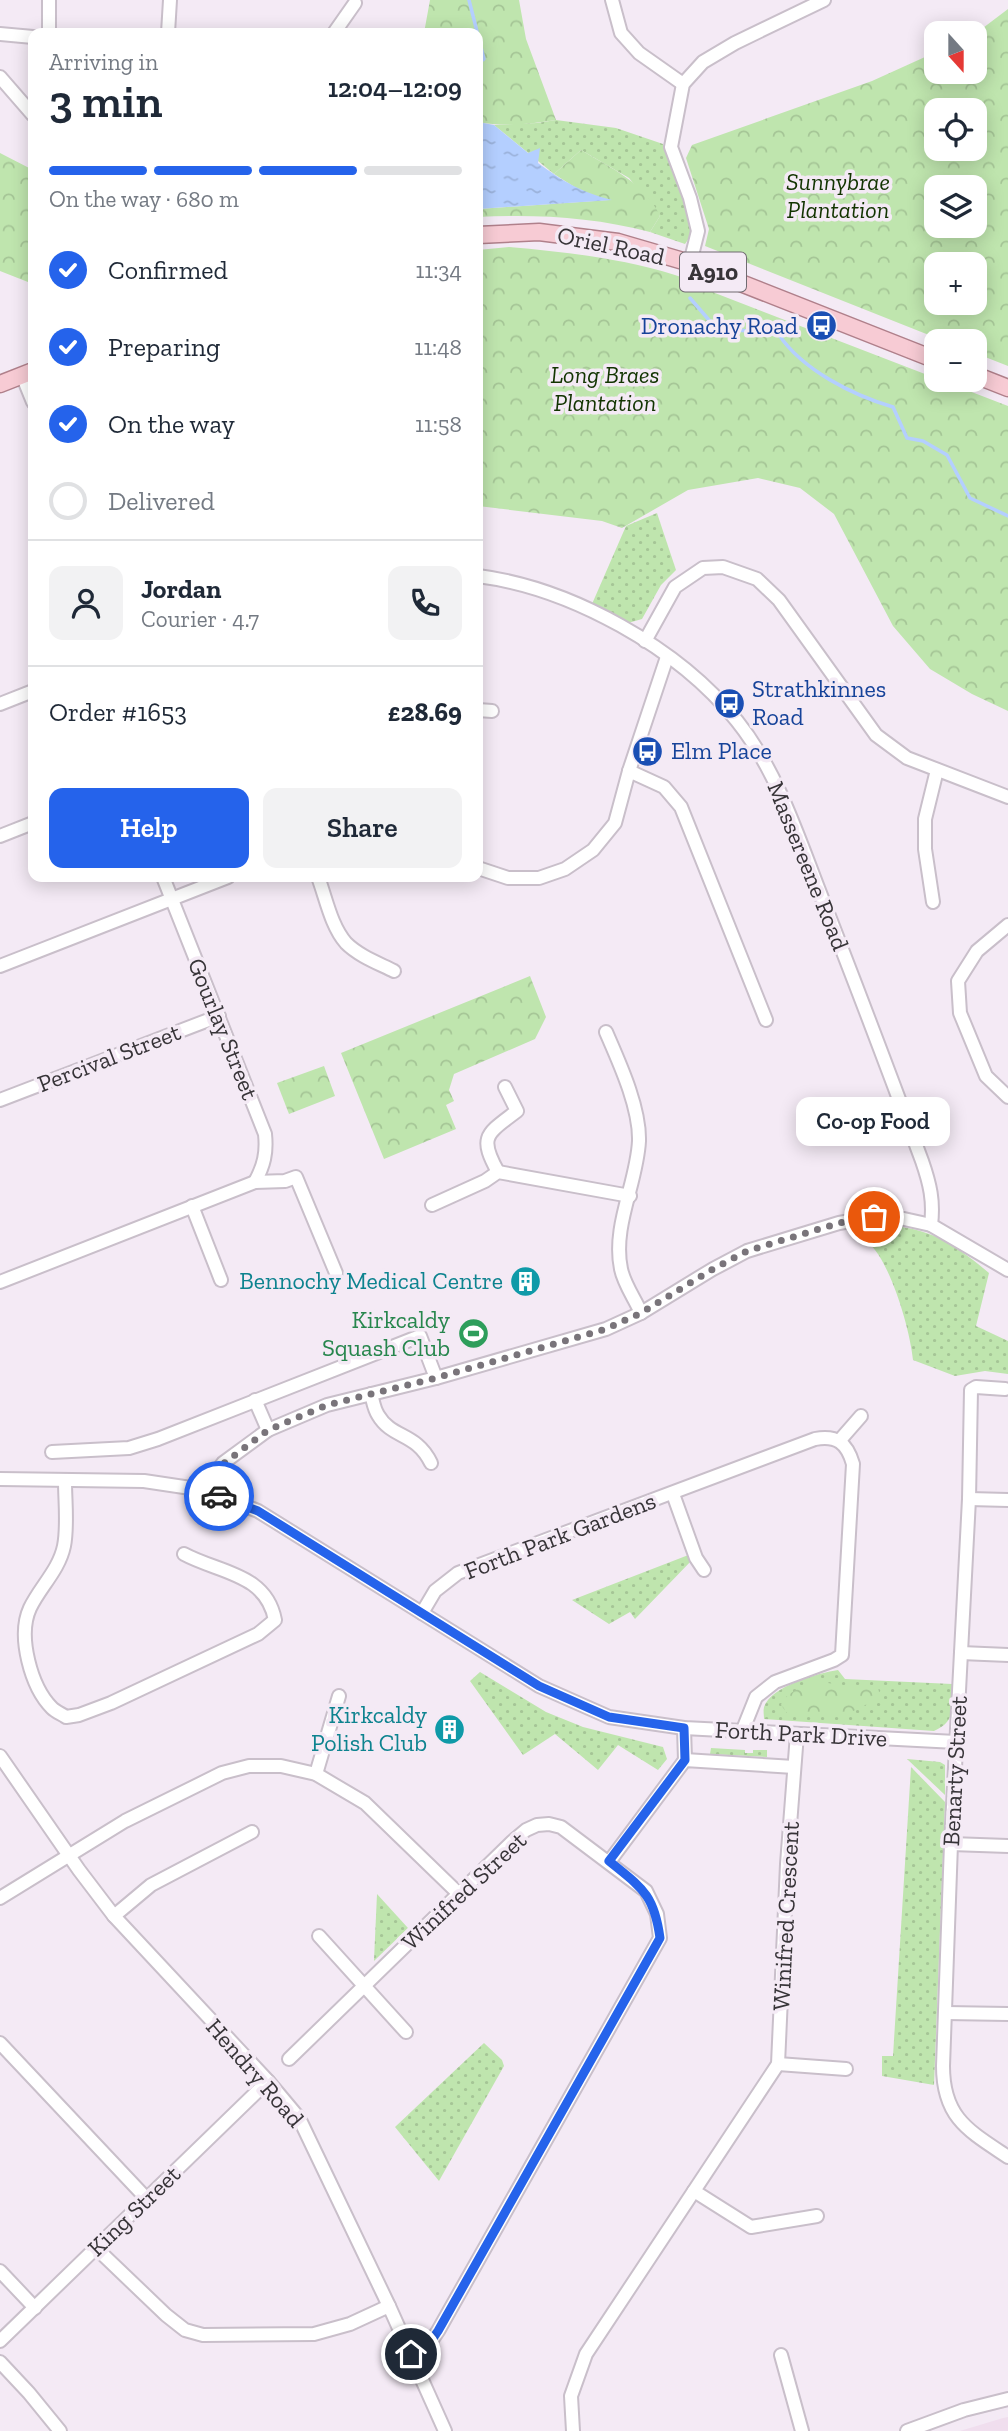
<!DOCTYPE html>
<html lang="en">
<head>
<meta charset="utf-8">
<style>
  :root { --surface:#fff; --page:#f2f2f3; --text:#1f2937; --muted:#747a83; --line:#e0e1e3; --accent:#2563eb }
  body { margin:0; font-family:"Zilla Slab",serif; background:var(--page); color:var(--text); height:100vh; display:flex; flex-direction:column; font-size:26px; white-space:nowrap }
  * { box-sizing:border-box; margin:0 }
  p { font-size:23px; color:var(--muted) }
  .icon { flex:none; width:38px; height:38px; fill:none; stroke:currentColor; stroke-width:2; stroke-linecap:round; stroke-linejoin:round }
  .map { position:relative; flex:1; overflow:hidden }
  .details { position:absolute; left:28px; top:28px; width:455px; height:854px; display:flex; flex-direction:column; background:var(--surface); border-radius:14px; box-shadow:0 4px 18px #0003 }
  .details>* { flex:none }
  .needle { width:46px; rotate:159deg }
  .buttons { position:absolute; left:924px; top:21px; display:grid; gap:14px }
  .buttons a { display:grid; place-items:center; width:63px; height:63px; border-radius:14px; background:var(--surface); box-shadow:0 4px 18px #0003; font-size:35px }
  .pin { position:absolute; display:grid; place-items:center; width:60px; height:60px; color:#fff; margin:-30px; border:4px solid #fff; border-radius:50%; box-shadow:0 2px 7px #0007 }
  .courier { position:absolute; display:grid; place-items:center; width:70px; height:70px; margin:-35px; border:5px solid #2563eb; border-radius:50%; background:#fff; color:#222; box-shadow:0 2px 9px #0007 }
  .bubble { position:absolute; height:49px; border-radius:14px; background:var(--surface); box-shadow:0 4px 18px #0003; font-size:23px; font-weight:600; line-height:49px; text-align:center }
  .summary em { font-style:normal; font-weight:600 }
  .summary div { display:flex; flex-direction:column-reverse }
  .summary { display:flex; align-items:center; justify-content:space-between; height:119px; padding:0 21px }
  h1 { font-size:46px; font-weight:600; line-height:52px }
  .bar { display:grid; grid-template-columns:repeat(4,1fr); gap:10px 7px; align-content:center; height:84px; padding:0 21px }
  .bar i { height:9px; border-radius:5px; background:var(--line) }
  .bar .selected { background:var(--accent) }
  .bar p { grid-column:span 4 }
  .line { display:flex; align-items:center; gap:18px; padding:0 21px; border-top:2px solid var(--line) }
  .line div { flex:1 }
  .round { display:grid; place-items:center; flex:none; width:74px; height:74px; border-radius:14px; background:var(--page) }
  ol { padding:0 21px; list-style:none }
  li { display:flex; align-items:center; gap:21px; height:77px }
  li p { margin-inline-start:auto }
  li .icon { padding:7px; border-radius:50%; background:var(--accent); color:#fff; stroke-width:4 }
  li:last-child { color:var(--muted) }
  li i { width:38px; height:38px; border:4px solid var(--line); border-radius:50% }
  .primary-button { display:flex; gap:14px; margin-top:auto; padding:14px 21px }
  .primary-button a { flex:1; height:80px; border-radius:14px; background:var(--accent); color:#fff; font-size:28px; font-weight:600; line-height:80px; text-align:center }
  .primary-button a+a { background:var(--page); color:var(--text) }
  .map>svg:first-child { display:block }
  .education { fill:#f0deee }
  .grass { fill:url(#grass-dots) }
  .forest { fill:url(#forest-crowns); fill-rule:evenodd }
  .water { fill:url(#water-ripples) }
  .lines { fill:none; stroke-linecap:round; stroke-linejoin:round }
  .stream { stroke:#b4cfff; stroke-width:3.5 }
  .minor-casing { stroke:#c9bfca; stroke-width:16 }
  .major-casing { stroke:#b0808b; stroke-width:19 }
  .minor { stroke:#fff; stroke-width:12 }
  .major { stroke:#f7cbd4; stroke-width:16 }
  .done { stroke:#79747a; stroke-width:7; stroke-dasharray:0 12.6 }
  .route { stroke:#2563eb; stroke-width:9 }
  .labels { text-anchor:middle; stroke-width:7; stroke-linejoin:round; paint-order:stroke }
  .shield { fill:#f4eaf5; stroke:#706b71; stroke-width:2 }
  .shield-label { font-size:23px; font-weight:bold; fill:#373438 }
  .park-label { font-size:24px; font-style:italic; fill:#123400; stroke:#f4eaf5 }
  .street-label { font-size:24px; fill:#373438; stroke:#f4eaf5 }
  .transit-label { font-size:24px; fill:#164399; stroke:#f4eaf5; text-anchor:start }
  .culture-label { font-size:24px; fill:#0d838f; stroke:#f4eaf5; text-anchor:end }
  .leisure-label { font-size:24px; fill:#27864d; stroke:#f4eaf5; text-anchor:end }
</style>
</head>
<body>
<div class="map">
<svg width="1008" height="2431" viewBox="0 0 1008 2431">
  <defs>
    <pattern id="grass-dots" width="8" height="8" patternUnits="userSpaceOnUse" patternTransform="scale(1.75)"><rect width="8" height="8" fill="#bfe5ae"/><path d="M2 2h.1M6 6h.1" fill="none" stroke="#a5c596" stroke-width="1.8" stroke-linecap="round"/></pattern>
    <pattern id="forest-crowns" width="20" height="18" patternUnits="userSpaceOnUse" patternTransform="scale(1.75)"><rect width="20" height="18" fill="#bfe5ae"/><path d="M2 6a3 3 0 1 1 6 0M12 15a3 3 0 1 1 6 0" fill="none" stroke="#a5c596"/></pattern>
    <pattern id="water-ripples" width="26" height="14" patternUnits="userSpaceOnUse" patternTransform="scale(1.75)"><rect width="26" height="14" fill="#b4cfff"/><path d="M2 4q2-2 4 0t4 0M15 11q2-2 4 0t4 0" fill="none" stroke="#9bb2db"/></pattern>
  </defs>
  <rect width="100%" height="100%" fill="#f4eaf5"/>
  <path class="education" d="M1008,2417V2431H960L1003,2418Z"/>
  <g class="grass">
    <path d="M556,120L616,128L663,144L694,231L685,244L650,232L660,216L629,178L581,150L554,174L494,125L537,123Z"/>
    <path d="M657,513L676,570L661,585L642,619L628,623L592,604L626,526Z"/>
    <path d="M867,1225C922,1224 948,1238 989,1273L976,1326L1008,1341V1374L985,1371L955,1376L913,1360C910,1330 893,1273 875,1250C869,1242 862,1236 856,1229Z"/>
    <path d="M691,1554L693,1559L635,1619L630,1612L609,1624L572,1600Z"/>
    <path d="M838,1670L845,1679L952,1684C951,1708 957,1721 934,1731L764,1719C764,1715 763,1711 764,1707C771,1686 819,1673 838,1670Z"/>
    <path d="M480,1672L546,1712L583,1727L663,1747L667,1759L658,1770L618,1745L598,1770L555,1734L523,1755L470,1681Z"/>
    <path d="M711,1748L745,1750V1753H753V1750H767V1757L710,1754Z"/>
    <path d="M907,1759L940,1762L945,1765V1795Z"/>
    <path d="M911,1767L945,1802L934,2085L882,2076V2056H893Z"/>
    <path d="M377,1894L408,1928L374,1961V1960Z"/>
    <path d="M484,2043L502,2060L504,2066L439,2181L395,2127Z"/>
  </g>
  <g class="forest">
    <path d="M430,0H519L526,39L556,120C530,124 504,127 478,122V33H424Z"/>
    <path d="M1008,9V366L975,353V341H944L705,246L709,229L686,158L692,145L872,81L936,52V72H975V34ZM936,110H975V149H936ZM936,187H975V226H936ZM936,264H975V303H936Z"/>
    <path d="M581,150C611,168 645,183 660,216L650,232C594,217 535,214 478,217V209L609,200L584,193L554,174Z"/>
    <path d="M0,153L33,170V284L0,271Z"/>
    <path d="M509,247C565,252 621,258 675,275C689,279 702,287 715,293L1008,406V711L972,694L930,669L893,626L834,514L800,488L758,478L688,490L622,528L602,521L478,506V250Z"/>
    <path d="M530,976L546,1017L535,1039L454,1074L449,1090L454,1101L446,1105L456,1129L384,1159L341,1053Z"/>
    <path d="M324,1066L335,1096L289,1114L277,1083Z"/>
    <path d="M816,1681L846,1686L868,1685L878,1687L879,1692C860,1720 816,1718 787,1713L781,1705C786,1692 804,1686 816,1681Z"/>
  </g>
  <path class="water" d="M478,122L494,125L528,153L540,148L538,163C564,182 581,192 612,200L478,209Z"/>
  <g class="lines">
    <g class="stream">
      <path d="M469,0L484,59L478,63"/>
      <path d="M690,298L715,327L779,335C803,370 852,395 893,407L907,438L923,441L947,455L970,498L1008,516"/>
    </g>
    <defs>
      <g id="minor">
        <path d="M612,0L621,33L639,53L683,84"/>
        <path d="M49,33V0"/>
        <path d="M168,33L170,0"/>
        <path d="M334,33L355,3"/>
        <path d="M0,34L33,37"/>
        <path d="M0,77L33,115"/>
        <path d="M690,263L698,231L690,198L671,147L683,84L703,62L735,43L824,0"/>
        <path d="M22,375L33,402"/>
        <path d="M478,576C571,588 679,648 737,721C777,771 797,834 820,893C855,982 889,1072 922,1161C930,1184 934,1201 931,1225"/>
        <path d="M645,641L675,587L703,568L723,567L757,579L779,600L876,735L907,758L1008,797"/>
        <path d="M0,704L33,691"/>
        <path d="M478,710L492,711"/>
        <path d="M629,771L664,787L681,807L766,1020"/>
        <path d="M0,836L33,823"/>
        <path d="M478,868L508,878H539L565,869L593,850L615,823L629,771L667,657"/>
        <path d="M163,877L265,1134C267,1153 264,1165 255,1182"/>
        <path d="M318,877C326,898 331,926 346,943C359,956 378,963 394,971"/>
        <path d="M933,902L925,849V819L937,770"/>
        <path d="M1008,925L977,951L958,981L960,1013L986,1076L1008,1097"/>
        <path d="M0,966L228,877"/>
        <path d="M606,1032C619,1062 640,1107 639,1141C637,1183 612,1226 621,1269C624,1284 635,1299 641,1313"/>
        <path d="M0,1100L219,1016"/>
        <path d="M498,1172C478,1136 487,1134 517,1111L505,1087"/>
        <path d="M432,1205L485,1181L498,1172L630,1196"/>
        <path d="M192,1206L221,1280"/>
        <path d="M0,1282L255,1182L285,1181L296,1177L336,1273"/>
        <path d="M1005,1389L976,1387L971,1390L969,1499L951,1844L943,2066C943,2118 969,2131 1008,2157"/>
        <path d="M371,1394C373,1401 374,1409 378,1415C392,1439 416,1432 431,1463"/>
        <path d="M255,1400L268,1430"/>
        <path d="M840,1440L861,1416"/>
        <path d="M52,1452L129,1448L158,1439L420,1336L436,1378"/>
        <path d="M0,1479L144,1481L204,1490L258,1511L539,1686L609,1717L684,1728L956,1742"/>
        <path d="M65,1481C65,1502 68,1526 64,1546C59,1570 40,1587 30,1608C17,1636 31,1687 52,1708C56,1712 62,1714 66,1717L79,1715L111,1703L258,1634L275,1620C266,1573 219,1573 184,1554"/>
        <path d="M204,1490L223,1463L268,1430L327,1405L436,1378L606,1329L641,1313L713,1269L747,1251L839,1223L874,1217L904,1219L931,1225L1008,1270"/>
        <path d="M673,1494L696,1558L704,1570"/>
        <path d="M969,1499L1008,1500"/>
        <path d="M422,1613L435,1591L458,1573L815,1439C837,1435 847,1443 853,1464L842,1655L834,1660L775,1682L756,1697L742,1732"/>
        <path d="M961,1653L1008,1655"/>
        <path d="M684,1728L685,1760"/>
        <path d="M0,1756L79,1870L114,1916L268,2081L299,2118L389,2306L445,2431"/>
        <path d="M316,1774L339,1696"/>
        <path d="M951,1844L1008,1846"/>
        <path d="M609,1862L685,1760L794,1767"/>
        <path d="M0,1898L125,1821L222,1773L249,1766H281L316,1774L365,1803L459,1894"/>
        <path d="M114,1916L151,1885L252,1832"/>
        <path d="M319,1936L406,2032"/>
        <path d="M946,2013L1008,2014"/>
        <path d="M0,2043L146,2198"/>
        <path d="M289,2059L513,1841L526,1830L537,1825L549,1824L561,1827L646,1891L657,1914L660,1938L438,2331L427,2347L411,2354"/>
        <path d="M778,2064L846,2069"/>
        <path d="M694,2191L751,2227L817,2216"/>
        <path d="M96,2248L166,2315L185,2330L203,2335L314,2334L350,2324L389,2306"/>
        <path d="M0,2271L35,2308"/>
        <path d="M0,2341L268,2081"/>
        <path d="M781,2355L802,2431"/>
        <path d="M0,2362L29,2393L60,2431"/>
        <path d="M573,2431L571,2396L586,2354L778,2064L787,1864L797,1734"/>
        <path d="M907,2431L964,2410L1008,2399"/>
      </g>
      <g id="major">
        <path d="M478,235L539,232L618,242L690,263L936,360"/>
        <path d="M975,375L1008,388"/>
        <path d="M0,384L33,371"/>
      </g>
    </defs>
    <use href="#minor" class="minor-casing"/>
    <use href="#major" class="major-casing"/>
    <use href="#minor" class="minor"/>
    <use href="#major" class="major"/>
  </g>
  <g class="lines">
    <path class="done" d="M219,1496L204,1490L223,1464L268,1430L327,1405L436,1378L606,1329L641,1313L713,1269L747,1251L839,1223L874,1217"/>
    <path class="route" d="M219,1496L258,1511L539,1686L609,1717L684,1728L685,1760L609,1861C642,1888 654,1894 660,1938L438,2331L427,2347L411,2354"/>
  </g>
  <defs>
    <symbol id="bus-disc" viewBox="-11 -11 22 22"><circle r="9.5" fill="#1a4fb4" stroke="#f4eaf5"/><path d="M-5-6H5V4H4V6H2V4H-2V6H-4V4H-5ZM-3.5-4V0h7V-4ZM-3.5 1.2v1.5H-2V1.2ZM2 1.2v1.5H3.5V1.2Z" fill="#fff"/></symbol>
    <symbol id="building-disc" viewBox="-11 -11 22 22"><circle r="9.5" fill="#0f9aa8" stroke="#f4eaf5"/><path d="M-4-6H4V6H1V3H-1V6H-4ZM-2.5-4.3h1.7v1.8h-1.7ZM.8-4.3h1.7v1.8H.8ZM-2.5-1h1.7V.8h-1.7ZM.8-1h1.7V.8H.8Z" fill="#fff"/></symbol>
    <symbol id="stadium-disc" viewBox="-11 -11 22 22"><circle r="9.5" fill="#2e9e5b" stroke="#f4eaf5"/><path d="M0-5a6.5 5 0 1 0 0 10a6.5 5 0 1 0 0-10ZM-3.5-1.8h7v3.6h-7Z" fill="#fff"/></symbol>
  </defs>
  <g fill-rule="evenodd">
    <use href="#bus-disc" x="804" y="308" width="35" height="35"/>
    <use href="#bus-disc" x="712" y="686" width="35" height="35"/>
    <use href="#bus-disc" x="630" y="734" width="35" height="35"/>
    <use href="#building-disc" x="508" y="1264" width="35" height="35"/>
    <use href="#stadium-disc" x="456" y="1316" width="35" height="35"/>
    <use href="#building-disc" x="432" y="1712" width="35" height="35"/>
  </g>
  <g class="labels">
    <rect class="shield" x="680" y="252.5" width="66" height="39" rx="5"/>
    <g class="shield-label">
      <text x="713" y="280">A910</text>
    </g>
    <g class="park-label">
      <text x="838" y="190">Sunnybrae<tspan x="838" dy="28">Plantation</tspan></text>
      <text x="605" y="383">Long Braes<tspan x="605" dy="28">Plantation</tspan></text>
    </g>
    <g class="street-label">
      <text transform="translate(611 246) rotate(12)" y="8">Oriel Road</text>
      <text transform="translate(808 866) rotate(68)" y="8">Massereene Road</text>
      <text transform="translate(223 1029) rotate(68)" y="8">Gourlay Street</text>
      <text transform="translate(109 1058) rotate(-21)" y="8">Percival Street</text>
      <text transform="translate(560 1536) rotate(-21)" y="8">Forth Park Gardens</text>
      <text transform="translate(801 1734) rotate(3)" y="8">Forth Park Drive</text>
      <text transform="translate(955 1771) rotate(-87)" y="8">Benarty Street</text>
      <text transform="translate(464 1891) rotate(-43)" y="8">Winifred Street</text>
      <text transform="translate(786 1916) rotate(-87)" y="8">Winifred Crescent</text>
      <text transform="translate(255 2073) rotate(49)" y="8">Hendry Road</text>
      <text transform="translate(134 2211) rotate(-44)" y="8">King Street</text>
    </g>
    <g class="transit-label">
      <text x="798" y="334" text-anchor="end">Dronachy Road</text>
      <text x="752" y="697">Strathkinnes<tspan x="752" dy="28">Road</tspan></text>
      <text x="671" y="759">Elm Place</text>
    </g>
    <g class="culture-label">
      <text x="503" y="1289">Bennochy Medical Centre</text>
      <text x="427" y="1723">Kirkcaldy<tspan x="427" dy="28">Polish Club</tspan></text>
    </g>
    <g class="leisure-label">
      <text x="450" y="1328">Kirkcaldy<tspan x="450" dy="28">Squash Club</tspan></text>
    </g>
  </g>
</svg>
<div class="buttons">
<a><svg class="needle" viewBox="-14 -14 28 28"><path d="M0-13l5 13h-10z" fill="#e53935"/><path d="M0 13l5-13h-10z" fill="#747a83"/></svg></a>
<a><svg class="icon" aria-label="locate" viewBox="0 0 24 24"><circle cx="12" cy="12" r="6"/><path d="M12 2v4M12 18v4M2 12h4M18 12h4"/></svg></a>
<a><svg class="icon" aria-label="layers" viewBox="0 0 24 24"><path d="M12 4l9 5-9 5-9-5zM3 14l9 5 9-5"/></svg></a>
<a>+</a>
<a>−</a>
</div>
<div class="pin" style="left:874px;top:1217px;background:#ea580c"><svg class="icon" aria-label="bag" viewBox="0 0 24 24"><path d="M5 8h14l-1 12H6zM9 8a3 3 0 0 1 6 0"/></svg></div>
<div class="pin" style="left:411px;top:2354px;background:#1f2937"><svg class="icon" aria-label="home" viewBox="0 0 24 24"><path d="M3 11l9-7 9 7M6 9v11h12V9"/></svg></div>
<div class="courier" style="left:219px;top:1496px"><svg class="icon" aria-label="car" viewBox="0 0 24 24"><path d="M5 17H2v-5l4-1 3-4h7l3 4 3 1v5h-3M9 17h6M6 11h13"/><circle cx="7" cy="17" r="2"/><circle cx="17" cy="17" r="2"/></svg></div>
<div class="bubble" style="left:796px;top:1097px;width:154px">Co-op Food</div>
<section class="details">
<div class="summary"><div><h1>3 min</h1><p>Arriving in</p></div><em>12:04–12:09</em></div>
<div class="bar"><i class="selected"></i><i class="selected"></i><i class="selected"></i><i></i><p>On the way · 680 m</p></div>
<ol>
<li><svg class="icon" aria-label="check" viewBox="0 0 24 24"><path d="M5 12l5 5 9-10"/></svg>Confirmed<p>11:34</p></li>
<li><svg class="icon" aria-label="check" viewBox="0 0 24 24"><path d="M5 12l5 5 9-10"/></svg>Preparing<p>11:48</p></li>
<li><svg class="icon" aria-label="check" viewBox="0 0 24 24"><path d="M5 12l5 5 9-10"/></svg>On the way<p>11:58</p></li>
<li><i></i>Delivered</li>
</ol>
<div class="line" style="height:126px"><a class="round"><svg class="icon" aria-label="person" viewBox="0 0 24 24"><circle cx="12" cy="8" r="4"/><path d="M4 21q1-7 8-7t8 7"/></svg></a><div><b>Jordan</b><p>Courier · 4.7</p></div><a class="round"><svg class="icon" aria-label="phone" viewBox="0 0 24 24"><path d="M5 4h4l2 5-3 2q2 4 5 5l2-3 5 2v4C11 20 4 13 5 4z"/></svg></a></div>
<div class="line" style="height:91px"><div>Order #1653</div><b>£28.69</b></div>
<div class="primary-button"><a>Help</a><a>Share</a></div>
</section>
</div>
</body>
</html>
